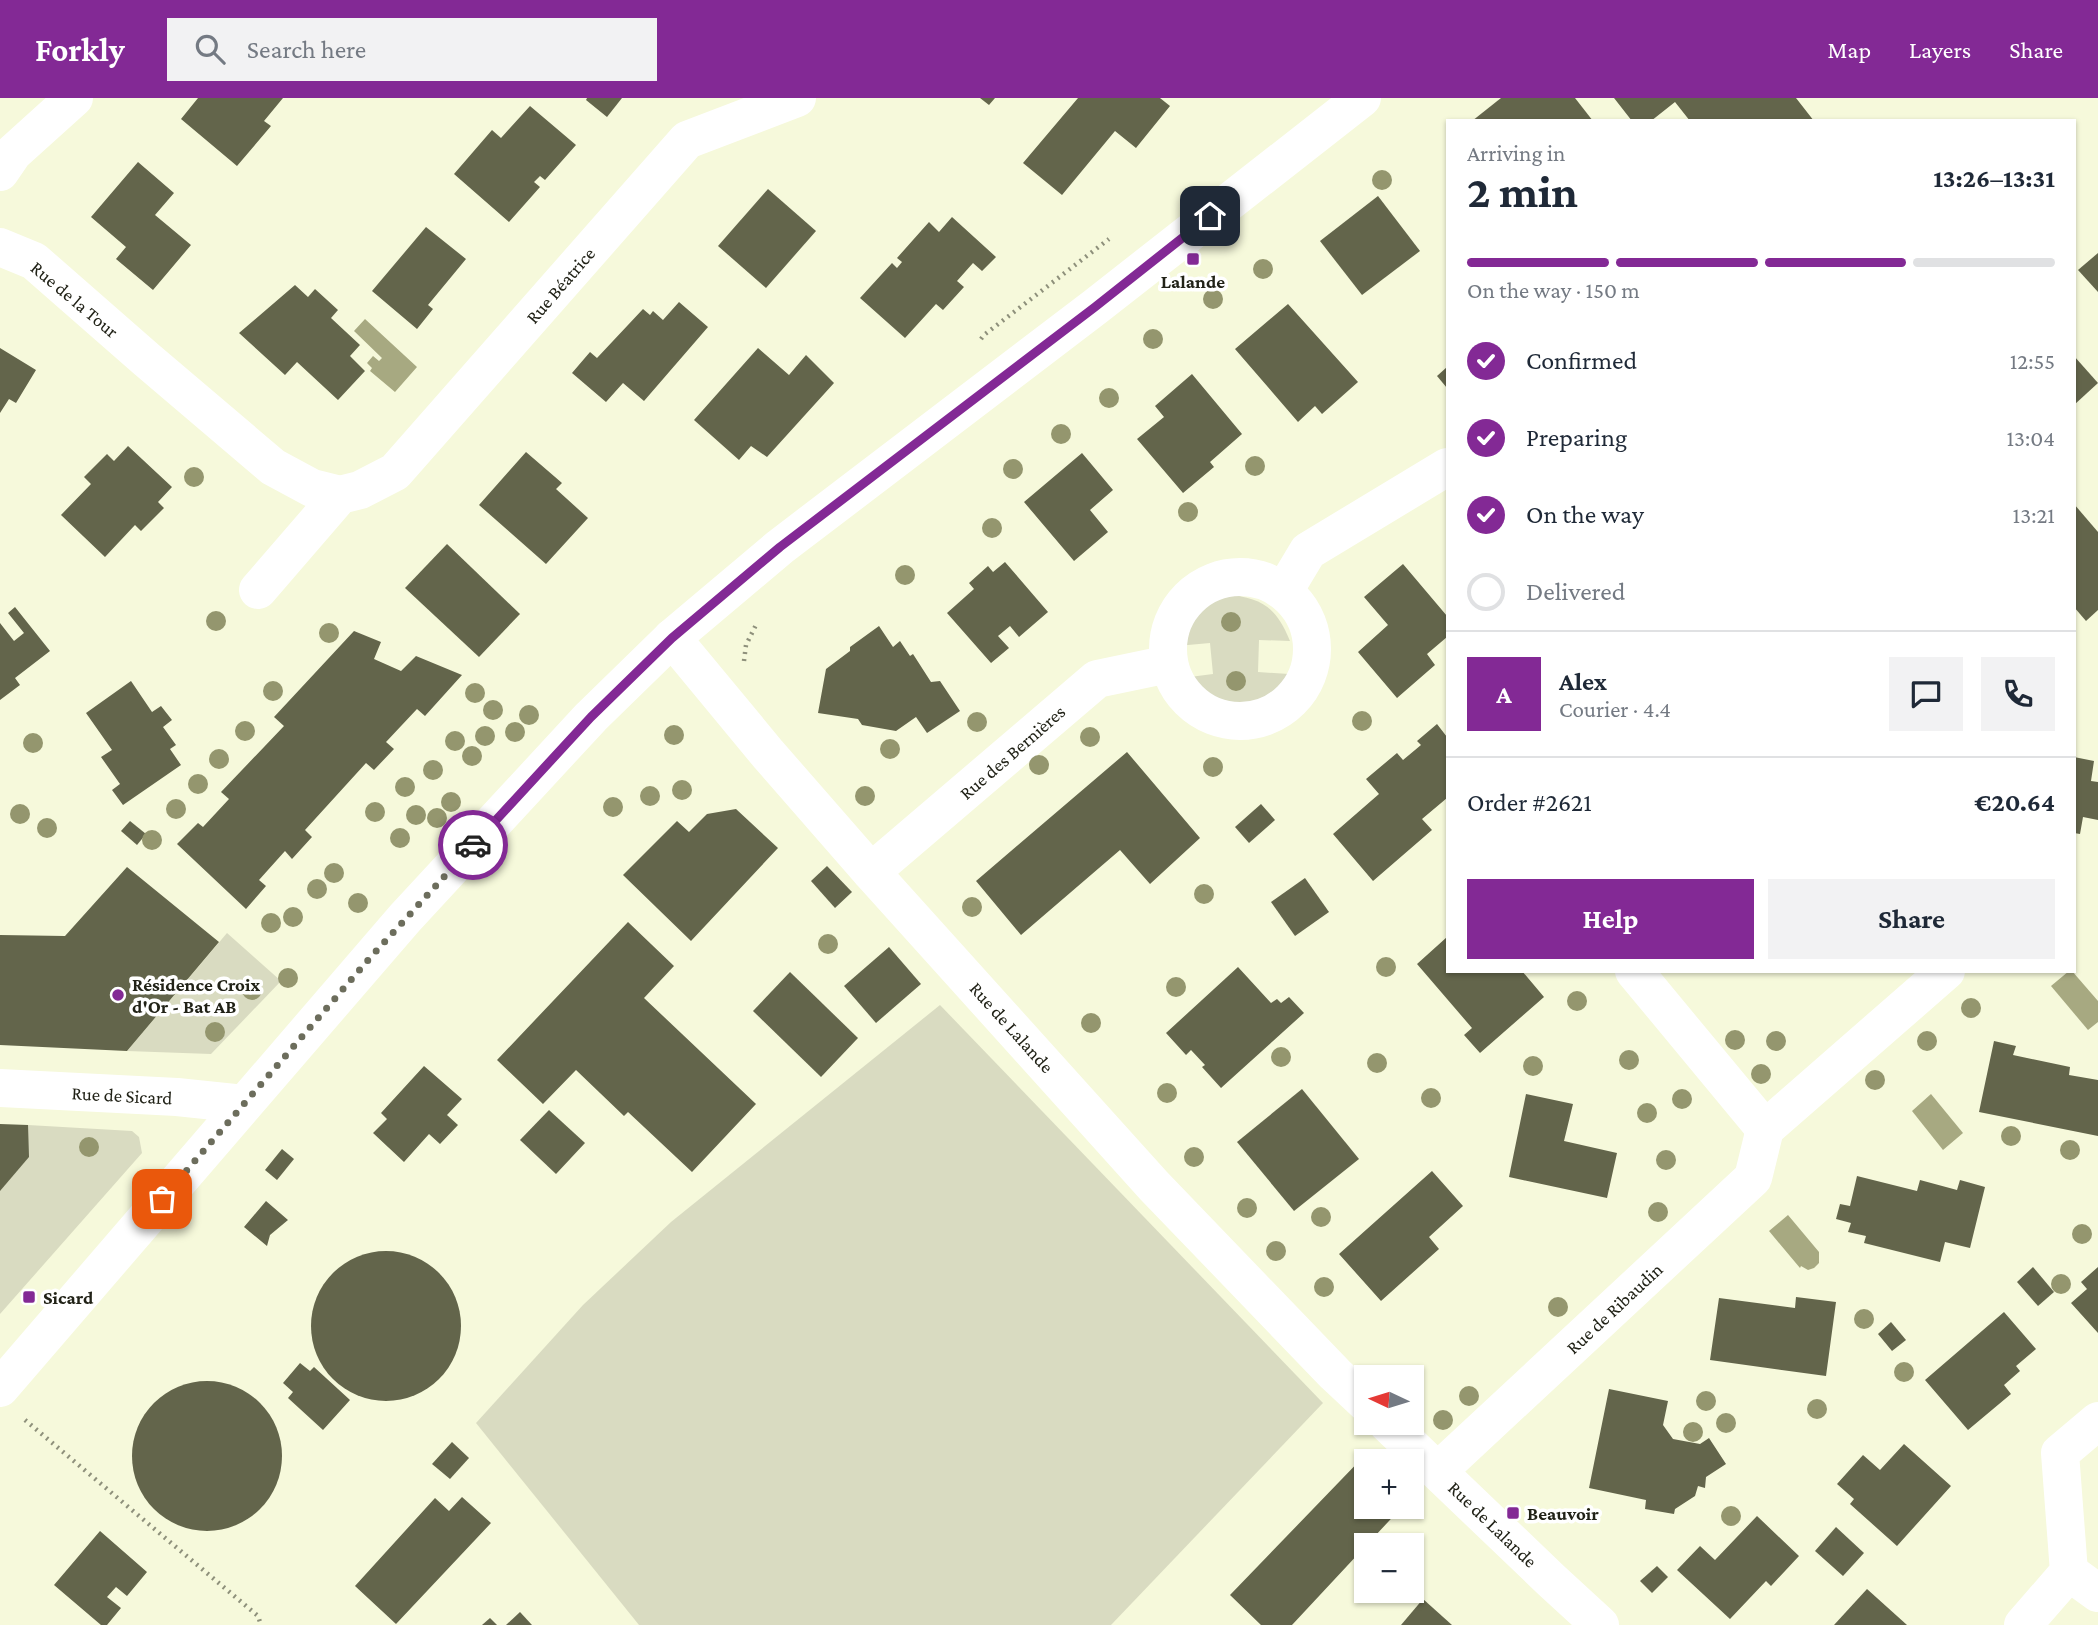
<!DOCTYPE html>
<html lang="en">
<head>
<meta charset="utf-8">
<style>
  :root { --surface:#fff; --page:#f2f2f3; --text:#1f2937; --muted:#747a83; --line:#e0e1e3; --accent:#832995 }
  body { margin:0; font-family:"Crimson Pro",serif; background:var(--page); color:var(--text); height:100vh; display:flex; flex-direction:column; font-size:26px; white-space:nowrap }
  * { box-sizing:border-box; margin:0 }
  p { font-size:23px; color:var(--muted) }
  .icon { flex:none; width:38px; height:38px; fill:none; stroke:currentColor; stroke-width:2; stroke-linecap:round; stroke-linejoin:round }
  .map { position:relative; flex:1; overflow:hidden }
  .sheet { position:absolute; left:1446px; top:21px; width:630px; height:854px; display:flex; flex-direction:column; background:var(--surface); border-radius:0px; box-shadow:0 2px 5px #0004 }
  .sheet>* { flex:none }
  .needle { width:46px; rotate:274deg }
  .buttons { position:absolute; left:1354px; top:1267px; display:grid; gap:14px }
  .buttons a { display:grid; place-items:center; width:70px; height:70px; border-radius:0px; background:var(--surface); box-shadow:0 2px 5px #0004; font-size:35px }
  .pin { position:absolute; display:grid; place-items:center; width:60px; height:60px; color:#fff; margin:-30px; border-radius:14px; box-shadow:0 4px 10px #0006 }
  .courier { position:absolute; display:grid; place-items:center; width:70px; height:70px; margin:-35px; border:5px solid #832995; border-radius:50%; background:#fff; color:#222; box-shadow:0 2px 9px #0007 }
  .head em { font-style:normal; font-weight:700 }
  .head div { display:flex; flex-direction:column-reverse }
  .head { display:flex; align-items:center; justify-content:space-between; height:119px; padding:0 21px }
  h1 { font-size:46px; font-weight:700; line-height:52px }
  .bar { display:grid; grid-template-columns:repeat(4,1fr); gap:10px 7px; align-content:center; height:84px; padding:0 21px }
  .bar i { height:9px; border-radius:5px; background:var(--line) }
  .bar .active { background:var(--accent) }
  .bar p { grid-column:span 4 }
  .line { display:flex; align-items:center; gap:18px; padding:0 21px; border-top:2px solid var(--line) }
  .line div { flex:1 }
  .round { display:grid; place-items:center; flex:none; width:74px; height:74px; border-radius:0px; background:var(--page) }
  ol { padding:0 21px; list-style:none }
  li { display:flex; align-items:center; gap:21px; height:77px }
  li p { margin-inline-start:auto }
  li .icon { padding:7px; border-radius:50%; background:var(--accent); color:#fff; stroke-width:4 }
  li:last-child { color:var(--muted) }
  li i { width:38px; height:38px; border:4px solid var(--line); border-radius:50% }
  .button { display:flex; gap:14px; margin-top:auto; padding:14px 21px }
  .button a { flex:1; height:80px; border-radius:0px; background:var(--accent); color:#fff; font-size:28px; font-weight:700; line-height:80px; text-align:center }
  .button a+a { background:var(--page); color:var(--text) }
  header { display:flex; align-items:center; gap:42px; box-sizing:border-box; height:98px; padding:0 35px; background:var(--accent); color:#fff }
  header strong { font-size:33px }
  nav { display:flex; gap:38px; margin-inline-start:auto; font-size:24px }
  .search { width:490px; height:63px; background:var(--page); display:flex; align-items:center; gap:18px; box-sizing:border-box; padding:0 24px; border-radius:0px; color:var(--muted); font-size:26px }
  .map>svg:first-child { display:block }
  .green { fill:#d9dbc1 }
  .water { fill:#a7a981 }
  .building { fill:#63654b }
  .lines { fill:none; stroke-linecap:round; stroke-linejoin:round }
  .path { stroke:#8e907b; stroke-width:4.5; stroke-dasharray:2 5; stroke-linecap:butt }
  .minor { stroke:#fff; stroke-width:38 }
  .major { stroke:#fff; stroke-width:38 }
  .tree { fill:#94966e }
  .done { stroke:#6c6d5c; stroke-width:7; stroke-dasharray:0 12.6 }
  .route { stroke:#832995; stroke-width:9 }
  .poi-dot { fill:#832995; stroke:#fff; stroke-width:2.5 }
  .labels { text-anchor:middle; stroke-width:7; stroke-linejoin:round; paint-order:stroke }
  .poi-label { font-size:19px; font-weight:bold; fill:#212217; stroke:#fff; text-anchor:start }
  .street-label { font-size:19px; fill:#212217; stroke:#fff }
</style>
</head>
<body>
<header>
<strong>Forkly</strong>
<div class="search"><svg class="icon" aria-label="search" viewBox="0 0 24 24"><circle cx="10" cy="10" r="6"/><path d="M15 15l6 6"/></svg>Search here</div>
<nav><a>Map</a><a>Layers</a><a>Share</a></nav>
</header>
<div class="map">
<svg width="2098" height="1527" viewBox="0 0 2098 1527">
  <rect width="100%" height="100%" fill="#f6f9db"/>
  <g class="green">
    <path d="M1225,496C1261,500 1276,508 1290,543L1259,542L1258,574L1289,576C1283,585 1277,596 1268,602C1247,617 1208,617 1191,595C1188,591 1185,585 1182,580L1213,576L1210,545L1177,548C1181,515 1196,508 1225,496Z"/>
    <path d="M227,835L281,883L211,956L127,953Z"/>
    <path d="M940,907L1323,1305L1111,1527H639L476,1325L583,1207L671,1124Z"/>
    <path d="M28,1027L132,1033L139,1039L142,1055L0,1216V1092L28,1059Z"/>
  </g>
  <g class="water">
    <path d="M365,221L417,269L395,294L370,273L372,270L367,265L373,258L379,263L382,260L354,233Z"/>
    <path d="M2069,873H2072L2098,903V924L2088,932L2051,888Z"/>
    <path d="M1931,996L1963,1035L1943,1052L1912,1013Z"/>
    <path d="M1788,1117L1819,1154V1165L1814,1170L1808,1172L1801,1168L1800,1170L1769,1133Z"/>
  </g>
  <g class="building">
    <path d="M198,0H283L264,23L271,28L237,68L181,21Z"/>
    <path d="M587,0H622L607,19L586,2Z"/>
    <path d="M980,0H995L989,7Z"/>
    <path d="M1078,0H1160L1170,8L1136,50L1115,33L1062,97L1023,65Z"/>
    <path d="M1501,0H1575L1593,23H1472Z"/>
    <path d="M1614,0H1796L1814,23H1690L1675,4L1651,23H1632Z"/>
    <path d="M530,8L576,47L545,82L540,78L534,84L540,89L509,124L454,76L492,32L501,40Z"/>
    <path d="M138,64L174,95L155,117L191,147L153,192L116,161L126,149L91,119Z"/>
    <path d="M768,91L816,133L766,190L718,148Z"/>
    <path d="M1378,98L1420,153L1362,197L1320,143Z"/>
    <path d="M952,119L996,159L982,173L973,165L957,183L964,189L943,212L936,206L905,240L860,200L892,165L897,170L902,164L897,160L929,124L939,134Z"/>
    <path d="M426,129L466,161L428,207L433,211L417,231L372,193Z"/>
    <path d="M2098,155V194L2078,172Z"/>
    <path d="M295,187L308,199L315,191L338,212L331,220L360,247L350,258L365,273L338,302L297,264L285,277L239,235Z"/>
    <path d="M679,204L708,229L644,303L623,285L606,304L572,275L590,254L597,260L643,211L650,217L653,213L663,222Z"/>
    <path d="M1288,206L1358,284L1322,316L1315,308L1298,324L1235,251Z"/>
    <path d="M0,250L36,272L16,305L9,301L0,315Z"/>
    <path d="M758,250L789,277L806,257L834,285L767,359L751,348L739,362L694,322Z"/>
    <path d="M2074,258L2098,285L2074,307Z"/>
    <path d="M1447,269V290L1437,278Z"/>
    <path d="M1192,276L1242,336L1210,364L1214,369L1183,395L1137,341L1164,319L1155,308Z"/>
    <path d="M128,348L172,389L158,404L164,410L141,433L135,427L105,459L61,417L91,386L84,379L107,356L114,363Z"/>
    <path d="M526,354L562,385L556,391L588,420L546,466L479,407Z"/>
    <path d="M1082,355L1113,392L1090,412L1108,434L1074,463L1024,404Z"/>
    <path d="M2074,406L2098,434V512L2086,523L2074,509Z"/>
    <path d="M447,446L520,516L479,559L405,490Z"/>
    <path d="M1005,464L1048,514L1019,539L1010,528L998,538L1009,550L991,565L947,515L974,491L969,485L988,468L993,474Z"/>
    <path d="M1403,466L1447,518V539L1427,556L1435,567L1397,600L1358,554L1388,527L1364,499Z"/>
    <path d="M15,509L50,553L15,580L20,587L0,602V525L14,543L24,535L8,515Z"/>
    <path d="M879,528L893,549L900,543L910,558L913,556L931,584L940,583L960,613L927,635L916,619L896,633L862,627L858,621L818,615L826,571L850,553V549Z"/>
    <path d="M354,533L381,544L374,561L401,573L416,558L462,577L425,618L417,611L386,644L394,651L374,672L366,665L305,732L312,739L292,761L285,753L259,782L266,788L246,811L177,746L198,725L203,729L229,701L221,694L284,628L274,619Z"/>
    <path d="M131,583L152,614L161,608L172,622L163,629L176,647L170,651L181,667L123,707L112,692L120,686L101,659L112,652L86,615Z"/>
    <path d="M1437,626L1447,639V700L1422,721L1432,732L1373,783L1333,736L1379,696L1366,681L1397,655L1403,662L1421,647L1417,643Z"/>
    <path d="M1127,654L1200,740L1150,786L1120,752L1021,837L976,783Z"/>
    <path d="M2074,659L2094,663L2091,683L2098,684V722L2083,719L2080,736L2074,735Z"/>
    <path d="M1261,706L1275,722L1249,745L1235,729Z"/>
    <path d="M736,711L778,750L691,843L623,777L677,723L689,734L707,716Z"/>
    <path d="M130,723L146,736L137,747L121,733Z"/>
    <path d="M827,768L852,794L835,810L811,783Z"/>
    <path d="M127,769L219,844L127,953L0,947V837L65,838Z"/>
    <path d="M1305,780L1329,814L1295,838L1271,804Z"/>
    <path d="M628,824L674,868L644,900L756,1006L692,1074L628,1014L624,1018L576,972L543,1006L497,962Z"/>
    <path d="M1447,839V873H1522L1544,899L1480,955L1464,937L1472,930L1417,866Z"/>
    <path d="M889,849L921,886L876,925L844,888Z"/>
    <path d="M1238,869L1271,905L1277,901L1281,905L1289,899L1304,915L1221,990L1202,969L1205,967L1191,952L1186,957L1166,935Z"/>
    <path d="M790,874L858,940L821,979L753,913Z"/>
    <path d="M1994,943L2016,948L2013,957L2070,969L2069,977L2098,982V1038L1979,1014Z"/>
    <path d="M424,968L462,1001L447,1017L458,1027L440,1046L429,1036L404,1064L373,1035L387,1021L381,1015Z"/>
    <path d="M1302,991L1359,1061L1294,1113L1237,1044Z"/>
    <path d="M1526,996L1573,1006L1564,1043L1617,1055L1607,1100L1509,1079Z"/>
    <path d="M549,1012L585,1045L556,1076L520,1042Z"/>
    <path d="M0,1026L28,1027L29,1059L0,1093Z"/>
    <path d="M282,1051L294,1061L277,1082L265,1072Z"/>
    <path d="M1432,1073L1463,1108L1429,1139L1439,1151L1381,1203L1339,1156Z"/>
    <path d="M1857,1078L1917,1093L1920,1082L1957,1092L1960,1082L1985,1089L1970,1150L1945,1144L1940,1164L1864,1145L1866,1138L1848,1134L1851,1125L1836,1121L1840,1106L1850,1108Z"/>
    <path d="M266,1103L288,1122L270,1137L267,1148L244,1129Z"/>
    <circle cx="386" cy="1228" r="75"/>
    <path d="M2033,1169L2054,1194L2038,1208L2017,1184Z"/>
    <path d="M2098,1169V1235L2071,1205L2087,1191L2081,1184Z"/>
    <path d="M1796,1199L1836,1204L1826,1278L1710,1262L1719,1200L1795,1210Z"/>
    <path d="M2004,1214L2036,1251L2016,1268L2020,1273L2004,1287L2011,1296L1968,1332L1925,1282Z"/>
    <path d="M1891,1224L1906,1242L1892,1253L1878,1236Z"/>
    <path d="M300,1265L310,1273L314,1269L350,1302L323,1332L288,1300L293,1294L283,1285Z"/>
    <circle cx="207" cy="1358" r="75"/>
    <path d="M1609,1291L1668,1303L1663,1327L1673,1341L1700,1346L1709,1340L1726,1366L1706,1379L1705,1390L1698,1388L1695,1398L1675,1411L1674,1416L1645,1411L1646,1402L1589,1390Z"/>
    <path d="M452,1344L469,1360L450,1381L432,1366Z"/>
    <path d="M1904,1346L1951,1388L1897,1448L1850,1406L1854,1401L1837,1386L1863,1357L1880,1372Z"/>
    <path d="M1367,1355L1376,1363H1367V1409H1402L1292,1527H1261L1230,1497Z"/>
    <path d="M462,1399L491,1425L396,1526L355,1488L435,1400L449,1413Z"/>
    <path d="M1757,1418L1799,1458L1771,1488L1766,1483L1730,1521L1677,1472L1700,1448L1715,1462Z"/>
    <path d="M1836,1429L1864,1455L1843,1478L1815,1453Z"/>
    <path d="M100,1433L147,1474L127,1498L116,1489L107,1499L121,1510L107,1527H101L54,1487Z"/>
    <path d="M1657,1468L1668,1479L1652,1495L1640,1483Z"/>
    <path d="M1867,1491L1907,1527H1834Z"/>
    <path d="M1423,1501L1452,1527H1401Z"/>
    <path d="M520,1514L532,1527H506Z"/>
    <path d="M490,1520L497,1527H482Z"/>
  </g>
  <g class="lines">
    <g class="path">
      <path d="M981,241L984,237L1109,141"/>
      <path d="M744,563L746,547L757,525"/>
      <path d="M25,1322L258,1518L261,1527"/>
    </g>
    <g class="minor">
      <path d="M0,74L13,55L74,0"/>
      <path d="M0,149L34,163L146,261L273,369L312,390L340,397"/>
      <circle cx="1240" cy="551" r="72"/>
      <path d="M258,492L340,397L360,392L395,374L687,42L797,0"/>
      <path d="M1284,493L1308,453L1447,369"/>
      <path d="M672,540L768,656L871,774L1154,1088L1335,1276L1367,1306"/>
      <path d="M871,774L1097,581L1169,566"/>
      <path d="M1634,873L1765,1031"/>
      <path d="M0,990L177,999L244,1006"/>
      <path d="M1387,1325L1551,1482L1600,1527"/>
      <path d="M1438,1373L1753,1080L1765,1031L1946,873"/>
      <path d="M2069,1474L2098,1495"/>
      <path d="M2023,1527L2069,1474L2060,1355L2098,1323"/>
    </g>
    <path class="major" d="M0,1290L405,820L591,619L672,540L780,449L1095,209L1362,0"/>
  </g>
  <g class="tree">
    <circle cx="1382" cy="82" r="10"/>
    <circle cx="1263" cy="171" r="10"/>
    <circle cx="1213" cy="201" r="10"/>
    <circle cx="1153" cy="241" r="10"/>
    <circle cx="1109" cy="300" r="10"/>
    <circle cx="1061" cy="336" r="10"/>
    <circle cx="1255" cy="368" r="10"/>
    <circle cx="1013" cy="371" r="10"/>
    <circle cx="194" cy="379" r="10"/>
    <circle cx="1188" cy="414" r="10"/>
    <circle cx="992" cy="430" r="10"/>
    <circle cx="905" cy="477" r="10"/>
    <circle cx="216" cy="523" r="10"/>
    <circle cx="1231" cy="524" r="10"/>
    <circle cx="329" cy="535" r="10"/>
    <circle cx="1236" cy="583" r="10"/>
    <circle cx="273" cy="593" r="10"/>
    <circle cx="475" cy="595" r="10"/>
    <circle cx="493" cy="612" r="10"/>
    <circle cx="529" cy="617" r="10"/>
    <circle cx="1362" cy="623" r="10"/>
    <circle cx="977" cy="624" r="10"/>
    <circle cx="245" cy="633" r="10"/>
    <circle cx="515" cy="634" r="10"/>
    <circle cx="674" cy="637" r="10"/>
    <circle cx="485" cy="638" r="10"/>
    <circle cx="1090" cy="639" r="10"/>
    <circle cx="455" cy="643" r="10"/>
    <circle cx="33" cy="645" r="10"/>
    <circle cx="890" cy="651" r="10"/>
    <circle cx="472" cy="658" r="10"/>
    <circle cx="219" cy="661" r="10"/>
    <circle cx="1039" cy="667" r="10"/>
    <circle cx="1213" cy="669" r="10"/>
    <circle cx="433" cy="672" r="10"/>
    <circle cx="198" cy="686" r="10"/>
    <circle cx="405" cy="689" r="10"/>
    <circle cx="682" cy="692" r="10"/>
    <circle cx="650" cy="698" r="10"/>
    <circle cx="865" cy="698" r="10"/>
    <circle cx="451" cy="704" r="10"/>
    <circle cx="613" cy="709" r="10"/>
    <circle cx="176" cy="711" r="10"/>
    <circle cx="375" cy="714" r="10"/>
    <circle cx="20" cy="716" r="10"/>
    <circle cx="416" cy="717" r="10"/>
    <circle cx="437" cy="720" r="10"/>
    <circle cx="47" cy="730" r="10"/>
    <circle cx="400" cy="740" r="10"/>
    <circle cx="152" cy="742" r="10"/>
    <circle cx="334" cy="775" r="10"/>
    <circle cx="317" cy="791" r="10"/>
    <circle cx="1204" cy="796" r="10"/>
    <circle cx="358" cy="805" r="10"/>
    <circle cx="972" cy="809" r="10"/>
    <circle cx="293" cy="819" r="10"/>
    <circle cx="271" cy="825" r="10"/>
    <circle cx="828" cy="846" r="10"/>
    <circle cx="1386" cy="869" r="10"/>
    <circle cx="288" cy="880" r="10"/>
    <circle cx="1176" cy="889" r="10"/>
    <circle cx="252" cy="892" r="10"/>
    <circle cx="1577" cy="903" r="10"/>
    <circle cx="1971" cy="910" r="10"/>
    <circle cx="1091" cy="925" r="10"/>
    <circle cx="215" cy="934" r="10"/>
    <circle cx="1735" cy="942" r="10"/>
    <circle cx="1776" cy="943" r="10"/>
    <circle cx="1927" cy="943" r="10"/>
    <circle cx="1281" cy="959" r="10"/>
    <circle cx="1629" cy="962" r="10"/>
    <circle cx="1377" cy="965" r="10"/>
    <circle cx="1533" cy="968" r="10"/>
    <circle cx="1761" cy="976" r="10"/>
    <circle cx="1875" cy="982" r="10"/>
    <circle cx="1167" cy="995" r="10"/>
    <circle cx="1431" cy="1000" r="10"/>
    <circle cx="1682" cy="1001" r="10"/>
    <circle cx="1647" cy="1015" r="10"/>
    <circle cx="2011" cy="1038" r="10"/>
    <circle cx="89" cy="1049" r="10"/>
    <circle cx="2070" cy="1052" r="10"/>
    <circle cx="1194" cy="1059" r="10"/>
    <circle cx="1666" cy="1062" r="10"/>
    <circle cx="1247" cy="1110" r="10"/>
    <circle cx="1658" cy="1114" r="10"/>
    <circle cx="1321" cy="1119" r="10"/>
    <circle cx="2082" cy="1136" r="10"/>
    <circle cx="1276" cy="1153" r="10"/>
    <circle cx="2061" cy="1186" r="10"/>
    <circle cx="1324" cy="1189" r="10"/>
    <circle cx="1558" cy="1209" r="10"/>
    <circle cx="1864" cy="1221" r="10"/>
    <circle cx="1904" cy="1274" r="10"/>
    <circle cx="1469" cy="1298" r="10"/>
    <circle cx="1706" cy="1303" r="10"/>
    <circle cx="1817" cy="1311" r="10"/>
    <circle cx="1443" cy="1322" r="10"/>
    <circle cx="1726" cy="1325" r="10"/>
    <circle cx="1693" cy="1334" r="10"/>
    <circle cx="1731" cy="1418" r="10"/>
  </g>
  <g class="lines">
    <path class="done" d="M162,1101L369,861L473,747"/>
    <path class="route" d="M473,747L591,619L672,540L780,449L1095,209L1210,118"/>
  </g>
  <g class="poi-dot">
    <rect x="1186" y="154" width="14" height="14" rx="3.5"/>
    <circle cx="118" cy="897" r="7"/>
    <rect x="22" y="1192" width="14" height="14" rx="3.5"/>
    <rect x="1506" y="1408" width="14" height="14" rx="3.5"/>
  </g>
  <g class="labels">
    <g class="poi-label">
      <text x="1193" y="190" text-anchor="middle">Lalande</text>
      <text x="132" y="893">Résidence Croix<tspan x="132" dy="22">d'Or - Bat AB</tspan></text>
      <text x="43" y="1206">Sicard</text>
      <text x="1527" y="1422">Beauvoir</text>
    </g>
    <g class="street-label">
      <text transform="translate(560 187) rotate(-49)" y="7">Rue Béatrice</text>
      <text transform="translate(75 201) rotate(40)" y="7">Rue de la Tour</text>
      <text transform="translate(1012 654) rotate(-41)" y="7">Rue des Bernières</text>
      <text transform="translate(1012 929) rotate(48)" y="7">Rue de Lalande</text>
      <text transform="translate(122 997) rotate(3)" y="7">Rue de Sicard</text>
      <text transform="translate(1614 1210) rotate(-43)" y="7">Rue de Ribaudin</text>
      <text transform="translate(1493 1426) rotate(44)" y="7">Rue de Lalande</text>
    </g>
  </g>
</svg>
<div class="buttons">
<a><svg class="needle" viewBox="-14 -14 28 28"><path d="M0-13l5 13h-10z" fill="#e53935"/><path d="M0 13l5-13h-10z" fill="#747a83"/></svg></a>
<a>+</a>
<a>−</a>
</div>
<div class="pin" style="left:162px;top:1101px;background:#ea580c"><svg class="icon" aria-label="bag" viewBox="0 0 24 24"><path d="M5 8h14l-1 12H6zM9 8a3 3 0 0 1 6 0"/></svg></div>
<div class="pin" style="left:1210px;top:118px;background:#1f2937"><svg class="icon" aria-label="home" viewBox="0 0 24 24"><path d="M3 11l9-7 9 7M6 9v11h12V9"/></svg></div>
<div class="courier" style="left:473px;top:747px"><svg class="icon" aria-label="car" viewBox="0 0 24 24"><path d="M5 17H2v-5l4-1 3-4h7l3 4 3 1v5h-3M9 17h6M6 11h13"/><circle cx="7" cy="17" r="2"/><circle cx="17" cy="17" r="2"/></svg></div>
<section class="sheet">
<div class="head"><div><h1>2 min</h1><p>Arriving in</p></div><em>13:26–13:31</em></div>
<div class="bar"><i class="active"></i><i class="active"></i><i class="active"></i><i></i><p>On the way · 150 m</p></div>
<ol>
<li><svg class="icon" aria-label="check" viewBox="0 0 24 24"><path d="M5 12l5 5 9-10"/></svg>Confirmed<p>12:55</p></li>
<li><svg class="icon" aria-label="check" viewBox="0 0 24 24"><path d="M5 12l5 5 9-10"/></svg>Preparing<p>13:04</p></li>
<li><svg class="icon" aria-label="check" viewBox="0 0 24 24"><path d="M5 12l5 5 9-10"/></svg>On the way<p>13:21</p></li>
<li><i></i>Delivered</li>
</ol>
<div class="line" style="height:126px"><b class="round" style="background:var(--accent);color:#fff">A</b><div><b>Alex</b><p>Courier · 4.4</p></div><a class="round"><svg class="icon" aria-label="chat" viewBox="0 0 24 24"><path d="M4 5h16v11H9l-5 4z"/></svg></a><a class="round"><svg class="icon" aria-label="phone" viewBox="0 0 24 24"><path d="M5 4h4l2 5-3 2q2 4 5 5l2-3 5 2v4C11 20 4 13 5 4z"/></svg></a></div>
<div class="line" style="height:91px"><div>Order #2621</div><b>€20.64</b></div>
<div class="button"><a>Help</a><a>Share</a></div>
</section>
</div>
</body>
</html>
